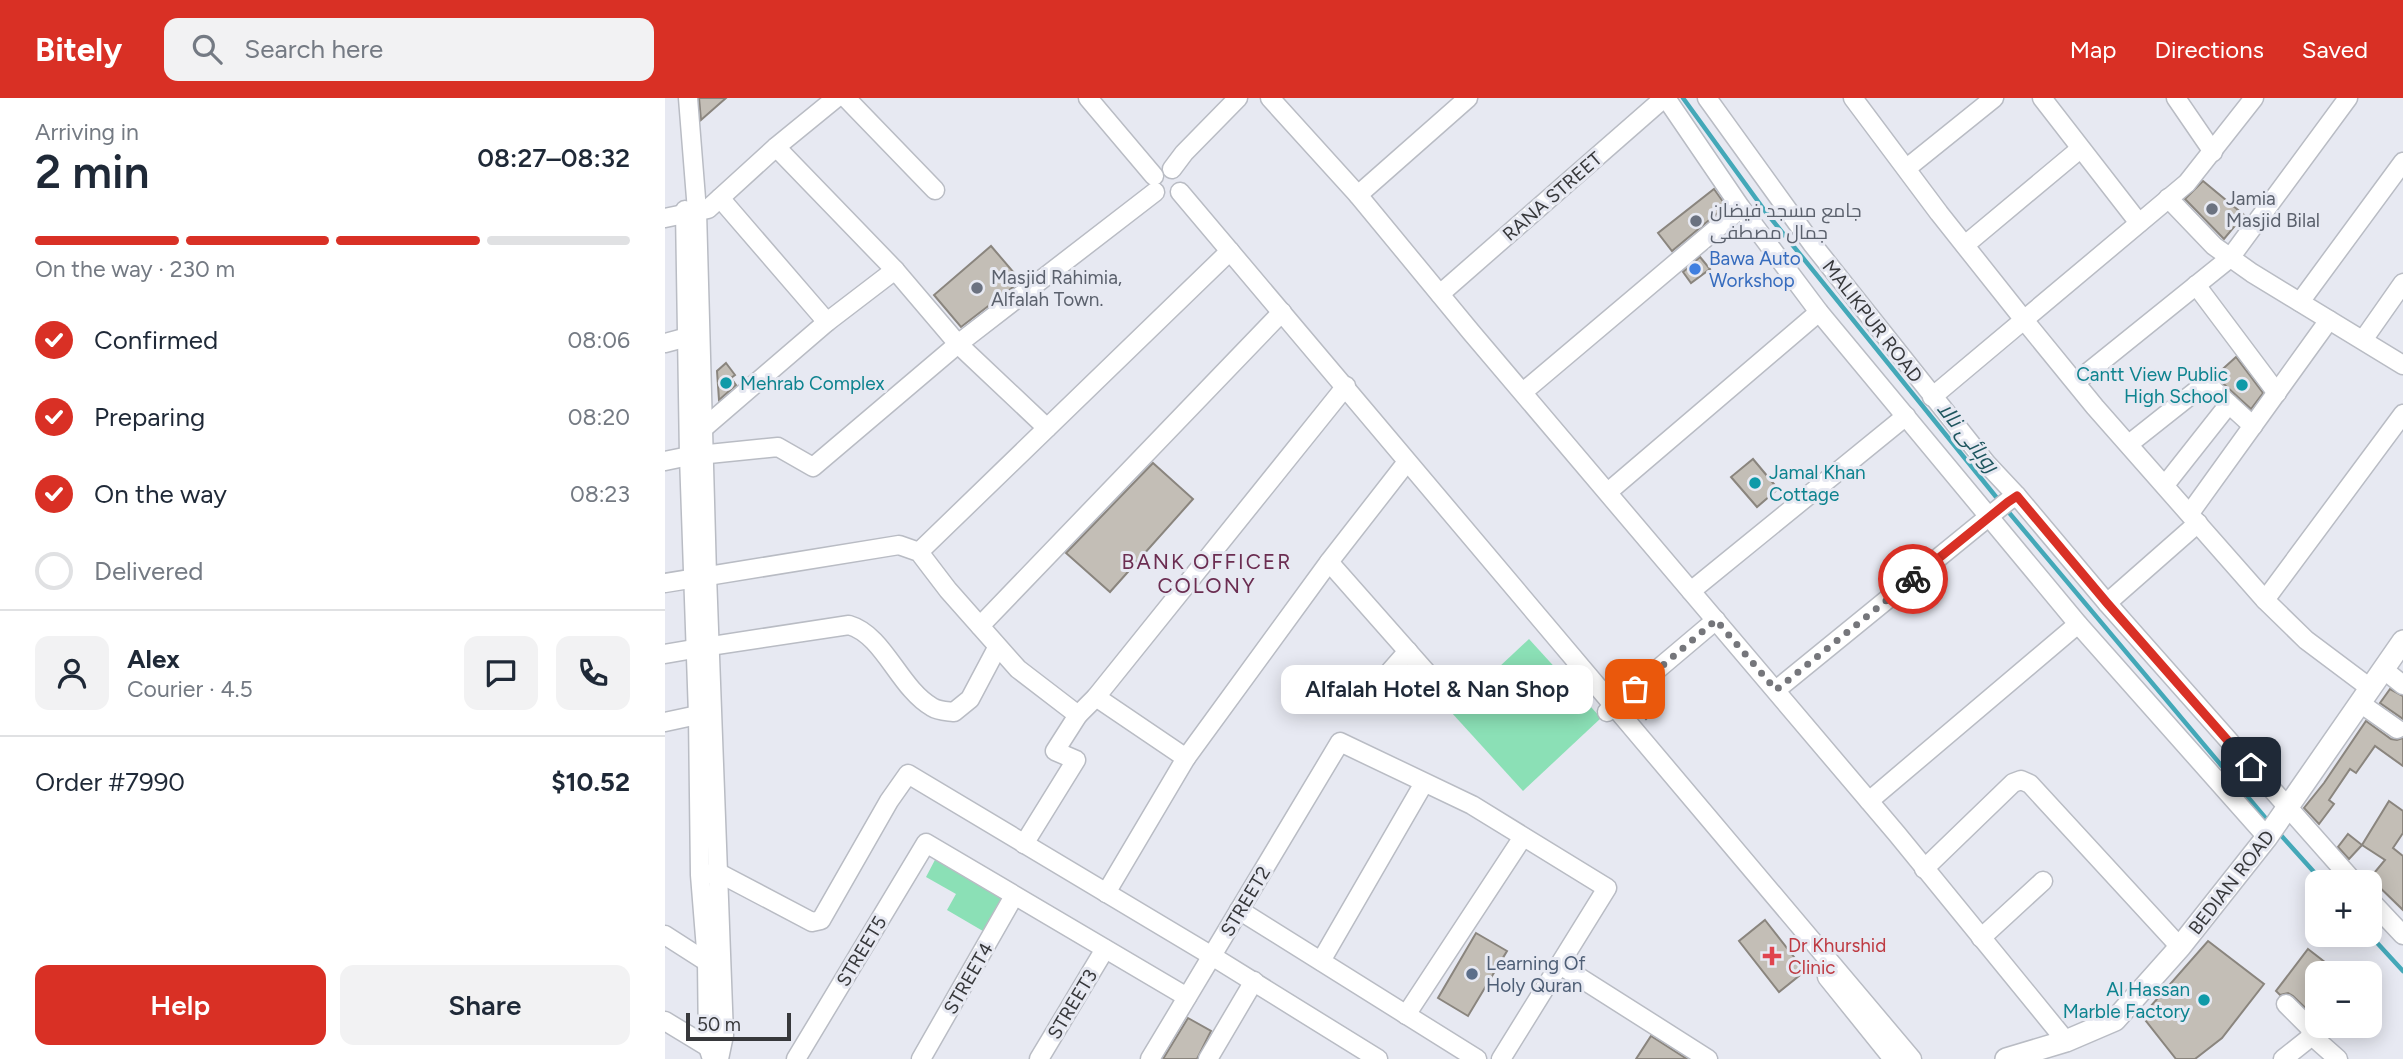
<!DOCTYPE html>
<html lang="en">
<head>
<meta charset="utf-8">
<style>
  :root { --surface:#fff; --page:#f2f2f3; --text:#1f2937; --muted:#747a83; --line:#e0e1e3; --accent:#d93025 }
  body { margin:0; font-family:Figtree,Cairo,sans-serif; background:var(--page); color:var(--text); height:100vh; display:flex; flex-direction:column; font-size:26px; white-space:nowrap }
  * { box-sizing:border-box; margin:0 }
  p { font-size:23px; color:var(--muted) }
  .icon { flex:none; width:38px; height:38px; fill:none; stroke:currentColor; stroke-width:2; stroke-linecap:round; stroke-linejoin:round }
  .map { position:relative; flex:1; overflow:hidden }
  .drawer { display:flex; flex-direction:column; background:var(--surface); width:665px }
  .drawer>* { flex:none }
  .fabs { position:absolute; left:1640px; top:772px; display:grid; gap:14px }
  .fabs a { display:grid; place-items:center; width:77px; height:77px; border-radius:14px; background:var(--surface); box-shadow:0 4px 18px #0003; font-size:35px }
  .scale { position:absolute; left:21px; bottom:18px; width:105px; box-sizing:border-box; padding-left:7px; border:4px solid #37383b; border-top:0; font-size:19px; line-height:24px; white-space:nowrap; color:#37383b; -webkit-text-stroke:5px #e7e9f2; paint-order:stroke }
  .pin { position:absolute; display:grid; place-items:center; width:60px; height:60px; color:#fff; margin:-30px; border-radius:14px; box-shadow:0 4px 10px #0006 }
  .courier { position:absolute; display:grid; place-items:center; width:70px; height:70px; margin:-35px; border:5px solid #d93025; border-radius:50%; background:#fff; color:#222; box-shadow:0 2px 9px #0007 }
  .bubble { position:absolute; height:49px; border-radius:14px; background:var(--surface); box-shadow:0 4px 18px #0003; font-size:23px; font-weight:600; line-height:49px; text-align:center }
  .head em { font-style:normal; font-weight:600 }
  .head div { display:flex; flex-direction:column-reverse }
  .head { display:flex; align-items:center; justify-content:space-between; height:119px; padding:0 35px }
  h1 { font-size:46px; font-weight:600; line-height:52px }
  .bar { display:grid; grid-template-columns:repeat(4,1fr); gap:10px 7px; align-content:center; height:84px; padding:0 35px }
  .bar i { height:9px; border-radius:5px; background:var(--line) }
  .bar .on { background:var(--accent) }
  .bar p { grid-column:span 4 }
  .line { display:flex; align-items:center; gap:18px; padding:0 35px; border-top:2px solid var(--line) }
  .line div { flex:1 }
  .round { display:grid; place-items:center; flex:none; width:74px; height:74px; border-radius:14px; background:var(--page) }
  ol { padding:0 35px; list-style:none }
  li { display:flex; align-items:center; gap:21px; height:77px }
  li p { margin-inline-start:auto }
  li .icon { padding:7px; border-radius:50%; background:var(--accent); color:#fff; stroke-width:4 }
  li:last-child { color:var(--muted) }
  li i { width:38px; height:38px; border:4px solid var(--line); border-radius:50% }
  .primary-button { display:flex; gap:14px; margin-top:auto; padding:14px 35px }
  .primary-button a { flex:1; height:80px; border-radius:14px; background:var(--accent); color:#fff; font-size:28px; font-weight:600; line-height:80px; text-align:center }
  .primary-button a+a { background:var(--page); color:var(--text) }
  header { display:flex; align-items:center; gap:42px; box-sizing:border-box; height:98px; padding:0 35px; background:var(--accent); color:#fff }
  header strong { font-size:33px }
  nav { display:flex; gap:38px; margin-inline-start:auto; font-size:24px }
  .search { width:490px; height:63px; background:var(--page); display:flex; align-items:center; gap:18px; box-sizing:border-box; padding:0 24px; border-radius:14px; color:var(--muted); font-size:26px }
  main { display:flex; flex:1; min-height:0 }
  .map>svg:first-child { display:block }
  .green { fill:#8be0b6 }
  .lines { fill:none; stroke-linecap:round; stroke-linejoin:round }
  .stream { stroke:#44a8b8; stroke-width:4.5 }
  .building { fill:#c3beb6; stroke:#8a857e; stroke-width:2 }
  .minor-casing { stroke:#b9bcc4; stroke-width:21 }
  .major-casing { stroke:#b9bcc4; stroke-width:24 }
  .minor { stroke:#fff; stroke-width:18 }
  .major { stroke:#fff; stroke-width:21 }
  .done { stroke:#75767b; stroke-width:7; stroke-dasharray:0 12.6 }
  .route { stroke:#d93025; stroke-width:9 }
  .worship-dot { fill:#6b7280; stroke:#e7e9f2; stroke-width:2.5 }
  .shop-dot { fill:#3f7fe0; stroke:#e7e9f2; stroke-width:2.5 }
  .culture-dot { fill:#0f9aa8; stroke:#e7e9f2; stroke-width:2.5 }
  .health-dot { fill:#e0444e; stroke:#e7e9f2; stroke-width:2.5 }
  .service-dot { fill:#5c6f8a; stroke:#e7e9f2; stroke-width:2.5 }
  .labels { text-anchor:middle; stroke-width:6; stroke-linejoin:round; paint-order:stroke }
  .street-label { font-size:19px; fill:#37383b; stroke:#e7e9f2 }
  .worship-label { font-size:19px; fill:#5b616d; stroke:#e7e9f2; text-anchor:start }
  .shop-label { font-size:19px; fill:#366cbe; stroke:#e7e9f2; text-anchor:start }
  .culture-label { font-size:19px; fill:#0d838f; stroke:#e7e9f2; text-anchor:end }
  .health-label { font-size:19px; fill:#be3a42; stroke:#e7e9f2; text-anchor:start }
  .service-label { font-size:19px; fill:#4e5e75; stroke:#e7e9f2; text-anchor:start }
  .water-label { font-size:21px; font-style:italic; fill:#1d555e; stroke:#e7e9f2 }
  .neighbourhood-label { font-size:21px; letter-spacing:2px; fill:#6b2d51; stroke:#e7e9f2 }
</style>
</head>
<body>
<header>
<strong>Bitely</strong>
<div class="search"><svg class="icon" aria-label="search" viewBox="0 0 24 24"><circle cx="10" cy="10" r="6"/><path d="M15 15l6 6"/></svg>Search here</div>
<nav><a>Map</a><a>Directions</a><a>Saved</a></nav>
</header>
<main>
<section class="drawer">
<div class="head"><div><h1>2 min</h1><p>Arriving in</p></div><em>08:27–08:32</em></div>
<div class="bar"><i class="on"></i><i class="on"></i><i class="on"></i><i></i><p>On the way · 230 m</p></div>
<ol>
<li><svg class="icon" aria-label="check" viewBox="0 0 24 24"><path d="M5 12l5 5 9-10"/></svg>Confirmed<p>08:06</p></li>
<li><svg class="icon" aria-label="check" viewBox="0 0 24 24"><path d="M5 12l5 5 9-10"/></svg>Preparing<p>08:20</p></li>
<li><svg class="icon" aria-label="check" viewBox="0 0 24 24"><path d="M5 12l5 5 9-10"/></svg>On the way<p>08:23</p></li>
<li><i></i>Delivered</li>
</ol>
<div class="line" style="height:126px"><a class="round"><svg class="icon" aria-label="person" viewBox="0 0 24 24"><circle cx="12" cy="8" r="4"/><path d="M4 21q1-7 8-7t8 7"/></svg></a><div><b>Alex</b><p>Courier · 4.5</p></div><a class="round"><svg class="icon" aria-label="chat" viewBox="0 0 24 24"><path d="M4 5h16v11H9l-5 4z"/></svg></a><a class="round"><svg class="icon" aria-label="phone" viewBox="0 0 24 24"><path d="M5 4h4l2 5-3 2q2 4 5 5l2-3 5 2v4C11 20 4 13 5 4z"/></svg></a></div>
<div class="line" style="height:91px"><div>Order #7990</div><b>$10.52</b></div>
<div class="primary-button"><a>Help</a><a>Share</a></div>
</section>
<div class="map">
<svg width="1738" height="961" viewBox="0 0 1738 961">
  <rect width="100%" height="100%" fill="#e7e9f2"/>
  <g class="green">
    <path d="M864,541L936,620L858,693L786,614Z"/>
    <path d="M272,758L344,800L323,836L282,812L291,796L261,779Z"/>
  </g>
  <g class="lines">
    <g class="stream">
      <path d="M1018,0L1100,113L1336,405"/>
      <path d="M1341,411L1603,723"/>
      <path d="M1614,735L1658,784"/>
      <path d="M1704,836L1738,873"/>
    </g>
  </g>
  <g class="building">
    <path d="M34,0H61L36,22Z"/>
    <path d="M1538,83L1579,117L1559,141L1520,101Z"/>
    <path d="M1049,91L1061,108L1007,153L993,135Z"/>
    <path d="M326,148L356,183L296,229L269,197Z"/>
    <path d="M1035,159L1045,171L1026,185L1018,174Z"/>
    <path d="M1571,259L1598,295L1586,311L1550,278Z"/>
    <path d="M61,265L70,277L66,280L71,287L54,302L52,273Z"/>
    <path d="M1088,361L1113,391L1092,409L1066,379Z"/>
    <path d="M488,365L528,401L445,494L401,455Z"/>
    <path d="M1725,591L1738,598V621L1715,605Z"/>
    <path d="M981,596L993,610L981,621L968,607Z"/>
    <path d="M1701,623L1726,641L1732,642L1738,640V668L1710,648L1691,675L1685,671L1664,702L1669,706L1654,726L1639,710L1659,685Z"/>
    <path d="M1724,703L1738,713V735L1728,750L1738,758V812L1705,780L1720,762L1697,747Z"/>
    <path d="M1683,736L1697,747L1684,761L1673,749Z"/>
    <path d="M1100,822L1140,873L1114,894L1074,843Z"/>
    <path d="M811,835L842,853L803,918L773,900Z"/>
    <path d="M1543,843L1599,886L1557,940L1530,961H1511L1477,918Z"/>
    <path d="M1643,851L1674,875H1652V921L1628,898L1623,895L1615,897L1611,893Z"/>
    <path d="M523,920L546,933L532,961H498Z"/>
    <path d="M986,938L1022,961H971Z"/>
  </g>
  <g class="lines">
    <defs>
      <g id="minor">
        <path d="M23,0L32,113L42,477L59,937L54,961"/>
        <path d="M181,0L270,92"/>
        <path d="M423,0L489,78"/>
        <path d="M605,0L693,97L806,234L1232,736L1401,943"/>
        <path d="M1001,0L1076,110L1154,214L1413,526L1602,739"/>
        <path d="M1042,0L1148,147L1322,366L1352,398L1442,505L1689,784"/>
        <path d="M1188,0L1274,115L1359,222L1430,309L1600,502L1641,542L1705,590"/>
        <path d="M1377,0L1474,125"/>
        <path d="M1511,0L1548,54"/>
        <path d="M111,49L230,172L293,246L382,330"/>
        <path d="M1242,70L1329,0"/>
        <path d="M507,71L519,55L573,0"/>
        <path d="M515,94L1247,961"/>
        <path d="M693,97L803,0"/>
        <path d="M55,100L162,224"/>
        <path d="M1503,100L1549,148L1587,175L1738,267"/>
        <path d="M20,112L24,358L33,617L35,777L42,864L43,949L47,961"/>
        <path d="M0,120L43,111L111,49L171,0"/>
        <path d="M1300,147L1415,51"/>
        <path d="M1531,187L1612,295"/>
        <path d="M775,196L999,0"/>
        <path d="M1635,204L1738,64"/>
        <path d="M1698,242L1738,185"/>
        <path d="M0,245L30,237"/>
        <path d="M1411,284L1565,160L1683,0"/>
        <path d="M858,294L1076,110"/>
        <path d="M1267,299L1522,85L1589,0"/>
        <path d="M40,329L162,224L230,172"/>
        <path d="M1464,346L1541,285L1588,328"/>
        <path d="M0,363L24,358L113,349L148,369L293,246L490,94"/>
        <path d="M1500,387L1564,306"/>
        <path d="M943,394L1154,214"/>
        <path d="M1525,415L1664,222"/>
        <path d="M254,454L565,153"/>
        <path d="M664,464L785,601"/>
        <path d="M0,485L234,447L254,454L283,492L353,571L413,617"/>
        <path d="M1026,493L1241,318"/>
        <path d="M1600,502L1738,316"/>
        <path d="M1442,505L1533,425"/>
        <path d="M315,528L617,214"/>
        <path d="M0,556L46,548L184,527C219,537 234,590 267,609C273,613 282,613 289,614L305,601L332,550"/>
        <path d="M1718,571L1738,587"/>
        <path d="M1111,592L1343,403L1352,398"/>
        <path d="M431,599L521,660"/>
        <path d="M700,602L743,553"/>
        <path d="M1695,605L1732,631"/>
        <path d="M942,614L1051,522"/>
        <path d="M0,624L42,615"/>
        <path d="M1204,703L1413,526"/>
        <path d="M359,746L411,662L390,653L413,617L431,599L681,288"/>
        <path d="M1259,771L1348,685L1356,682L1365,686L1515,849"/>
        <path d="M44,776L52,774L147,824L156,822L224,703L243,676L547,858L713,961"/>
        <path d="M441,795L521,660L664,464L738,369"/>
        <path d="M1704,801L1738,837"/>
        <path d="M574,812L812,961"/>
        <path d="M0,837L42,864H48"/>
        <path d="M1316,840L1378,783"/>
        <path d="M656,863L759,685"/>
        <path d="M895,867L1043,961"/>
        <path d="M1162,879L1228,961"/>
        <path d="M1621,906L1644,929L1647,938"/>
        <path d="M741,917L858,739"/>
        <path d="M0,923L43,949"/>
        <path d="M131,961L261,745L522,899"/>
        <path d="M256,961L349,798"/>
        <path d="M374,961L440,851"/>
        <path d="M485,961L675,644L807,707L942,790L836,961"/>
        <path d="M543,961L589,883"/>
        <path d="M1618,961L1647,938L1673,961"/>
      </g>
      <path id="major" d="M1341,961L1401,943L1450,922L1515,849L1602,739L1738,543"/>
    </defs>
    <use href="#minor" class="minor-casing"/>
    <use href="#major" class="major-casing"/>
    <use href="#minor" class="minor"/>
    <use href="#major" class="major"/>
  </g>
  <g class="lines">
    <path class="done" d="M970,591L1051,522L1111,592L1248,481"/>
    <path class="route" d="M1248,481L1343,404L1352,398L1442,505L1586,669"/>
  </g>
  <g class="worship-dot">
    <circle cx="1547" cy="111" r="7"/>
    <circle cx="1031" cy="123" r="7"/>
    <circle cx="312" cy="190" r="7"/>
  </g>
  <circle class="shop-dot" cx="1030" cy="171" r="7"/>
  <g class="culture-dot">
    <circle cx="61" cy="285" r="7"/>
    <circle cx="1577" cy="287" r="7"/>
    <circle cx="1090" cy="385" r="7"/>
    <circle cx="1539" cy="902" r="7"/>
  </g>
  <path class="health-dot" d="M1103.5 847.5h7v7h7v7h-7v7h-7v-7h-7v-7h7z"/>
  <circle class="service-dot" cx="807" cy="876" r="7"/>
  <g class="labels">
    <g class="street-label">
      <text transform="translate(887 98) rotate(-41)" y="7">RANA STREET</text>
      <text transform="translate(1208 223) rotate(52)" y="7">MALIKPUR ROAD</text>
      <text transform="translate(1566 784) rotate(-52)" y="7">BEDIAN ROAD</text>
      <text transform="translate(580 803) rotate(-59)" y="7">STREET2</text>
      <text transform="translate(196 853) rotate(-59)" y="7">STREET5</text>
      <text transform="translate(303 880) rotate(-60)" y="7">STREET4</text>
      <text transform="translate(407 906) rotate(-59)" y="7">STREET3</text>
    </g>
    <g class="worship-label">
      <text x="1561" y="107">Jamia<tspan x="1561" dy="22">Masjid Bilal</tspan></text>
      <text x="1045" y="119">جامع مسجد فیضان<tspan x="1045" dy="22">جمال مصطفی</tspan></text>
      <text x="326" y="186">Masjid Rahimia,<tspan x="326" dy="22">Alfalah Town.</tspan></text>
    </g>
    <g class="shop-label">
      <text x="1044" y="167">Bawa Auto<tspan x="1044" dy="22">Workshop</tspan></text>
    </g>
    <g class="culture-label">
      <text x="1563" y="283">Cantt View Public<tspan x="1563" dy="22">High School</tspan></text>
      <text x="75" y="292" text-anchor="start">Mehrab Complex</text>
      <text x="1104" y="381" text-anchor="start">Jamal Khan<tspan x="1104" dy="22">Cottage</tspan></text>
      <text x="1525" y="898">Al Hassan<tspan x="1525" dy="22">Marble Factory</tspan></text>
    </g>
    <g class="health-label">
      <text x="1123" y="854">Dr Khurshid<tspan x="1123" dy="22">Clinic</tspan></text>
    </g>
    <g class="service-label">
      <text x="821" y="872">Learning Of<tspan x="821" dy="22">Holy Quran</tspan></text>
    </g>
    <g class="water-label">
      <text transform="translate(1303 339) rotate(51)" y="7">روہائی نالا</text>
    </g>
    <g class="neighbourhood-label">
      <text x="542" y="471">BANK OFFICER<tspan x="542" dy="24">COLONY</tspan></text>
    </g>
  </g>
</svg>
<div class="fabs">
<a>+</a>
<a>−</a>
</div>
<div class="scale">50 m</div>
<div class="pin" style="left:970px;top:591px;background:#ea580c"><svg class="icon" aria-label="bag" viewBox="0 0 24 24"><path d="M5 8h14l-1 12H6zM9 8a3 3 0 0 1 6 0"/></svg></div>
<div class="pin" style="left:1586px;top:669px;background:#1f2937"><svg class="icon" aria-label="home" viewBox="0 0 24 24"><path d="M3 11l9-7 9 7M6 9v11h12V9"/></svg></div>
<div class="courier" style="left:1248px;top:481px"><svg class="icon" aria-label="bike" viewBox="0 0 24 24"><circle cx="6" cy="16" r="4"/><circle cx="18" cy="16" r="4"/><path d="M6 16l4-8h5l3 8M10 8l3 8H6M13 5h3"/></svg></div>
<div class="bubble" style="left:616px;top:567px;width:312px">Alfalah Hotel &amp; Nan Shop</div>
</div>
</main>
</body>
</html>
